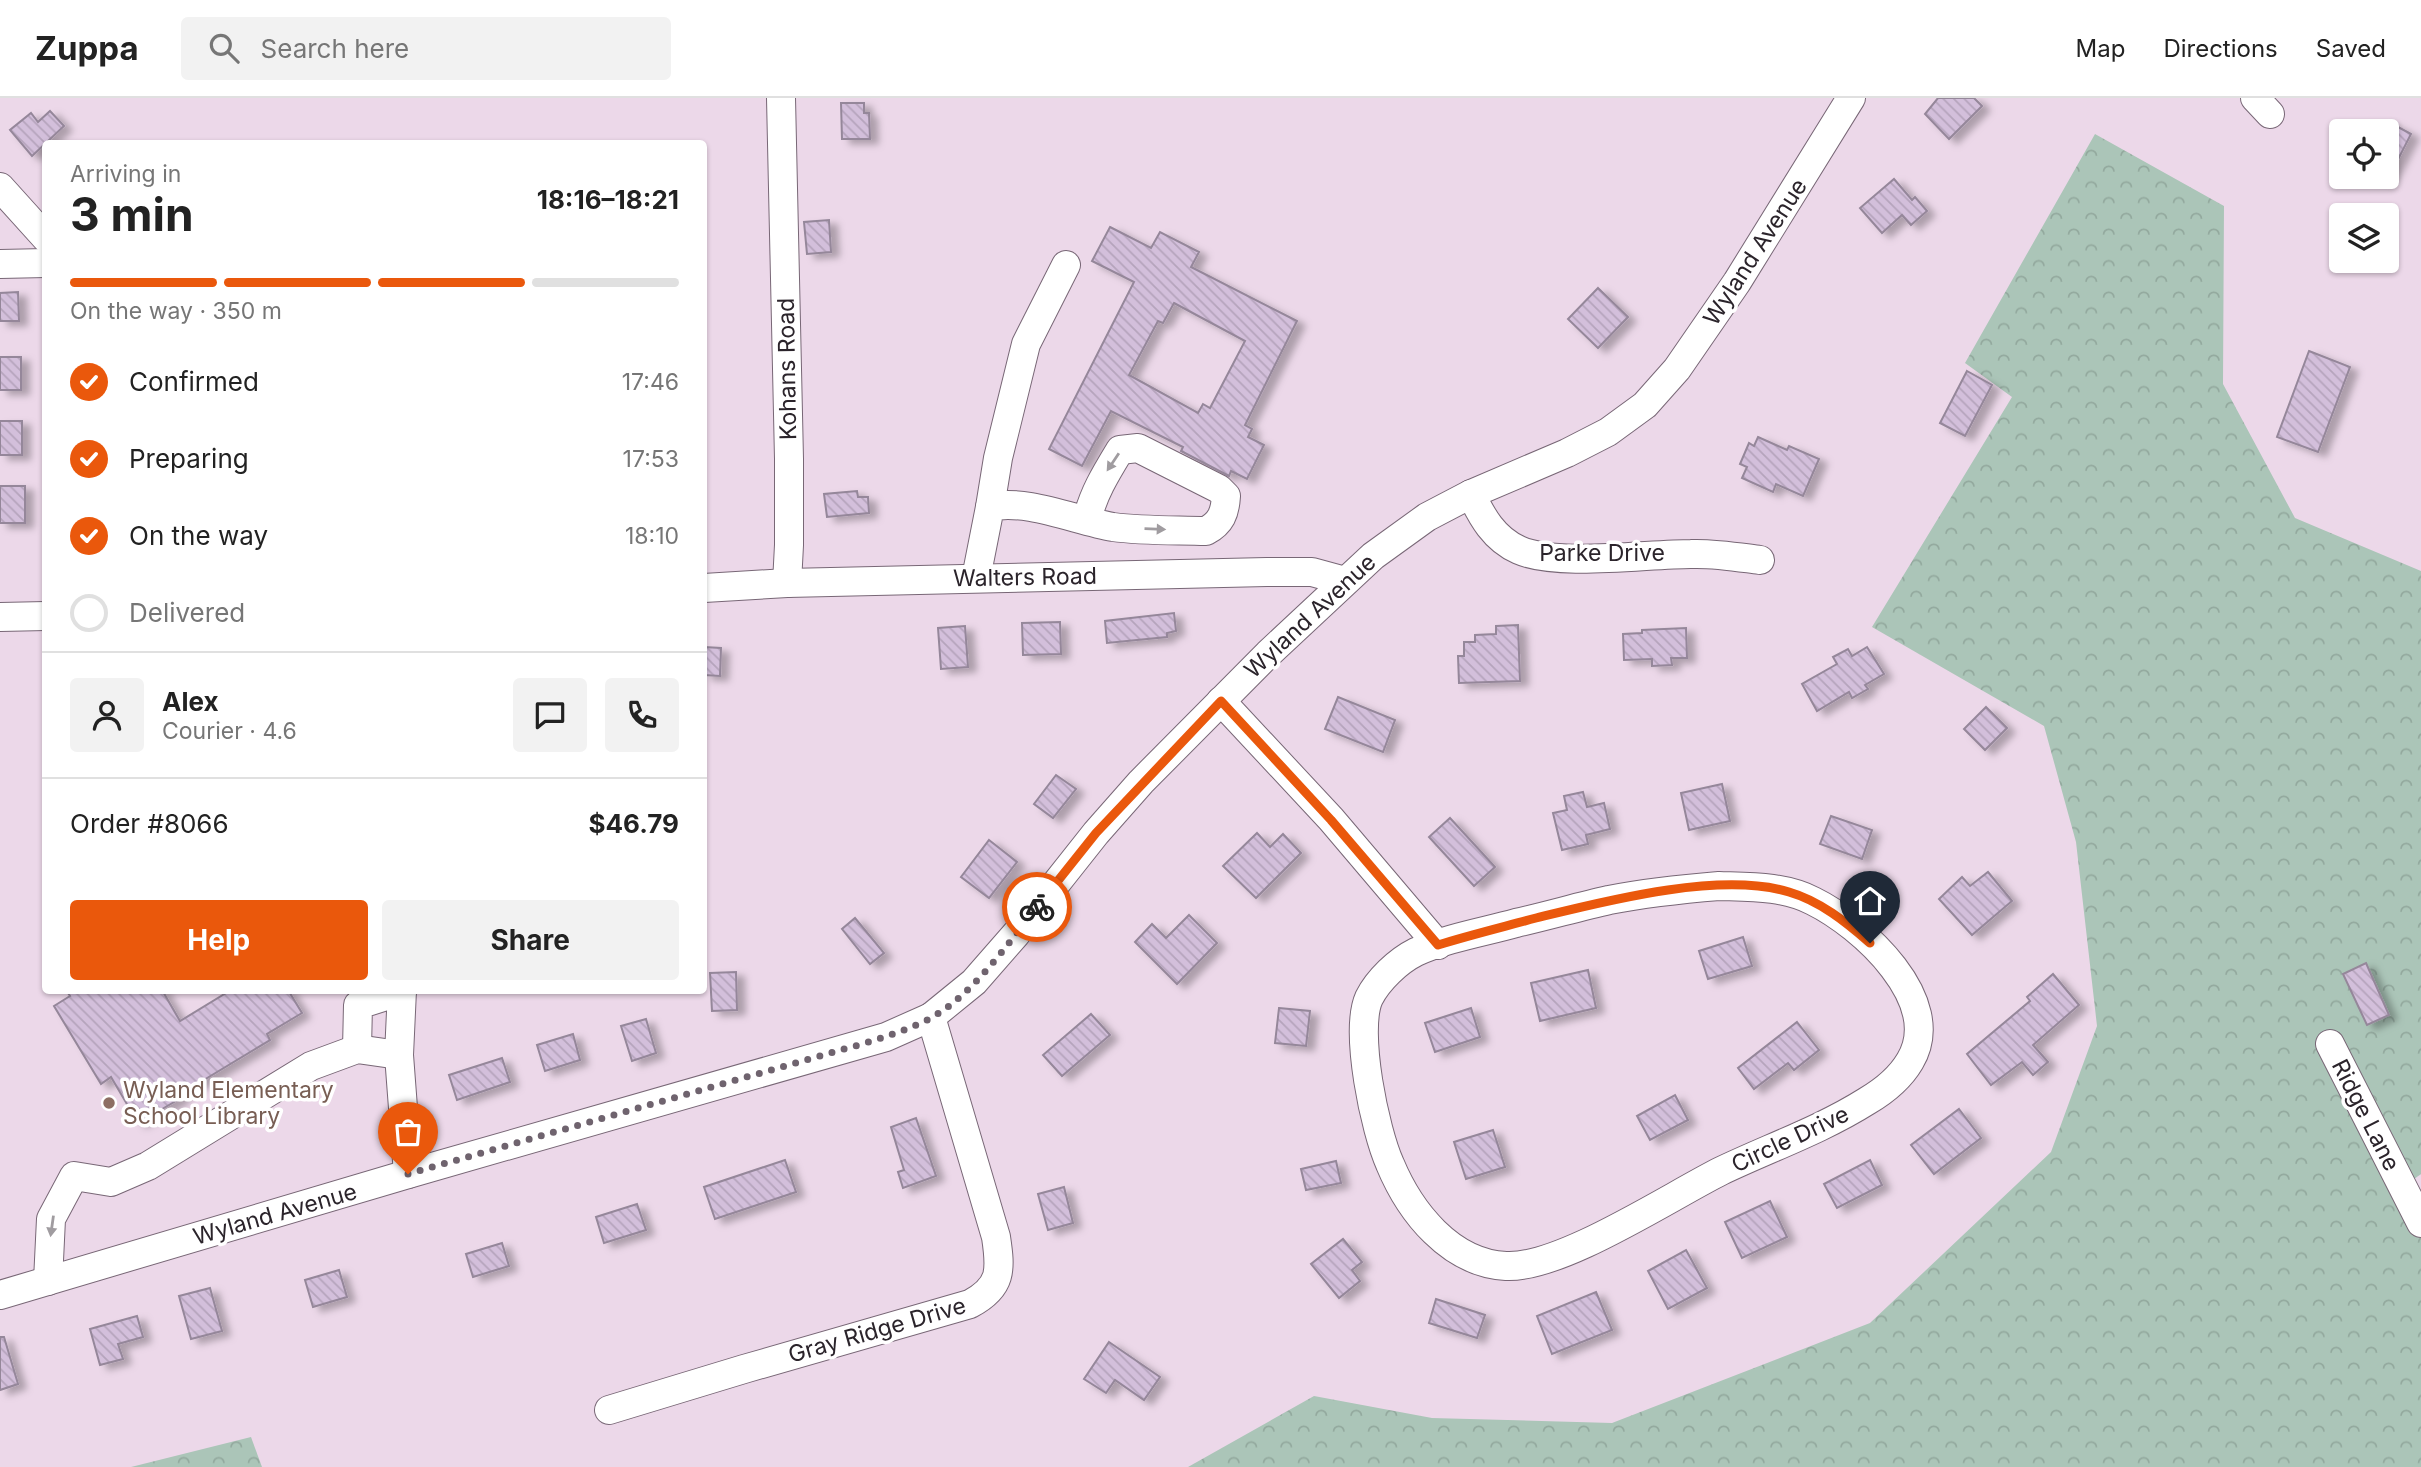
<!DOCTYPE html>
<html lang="en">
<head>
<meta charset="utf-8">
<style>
  :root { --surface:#fff; --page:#f2f2f2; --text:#222; --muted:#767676; --line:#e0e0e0; --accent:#ea580c }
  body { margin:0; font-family:Inter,sans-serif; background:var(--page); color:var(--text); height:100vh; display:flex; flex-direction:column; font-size:26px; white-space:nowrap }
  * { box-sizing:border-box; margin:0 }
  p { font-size:23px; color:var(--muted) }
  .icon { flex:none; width:38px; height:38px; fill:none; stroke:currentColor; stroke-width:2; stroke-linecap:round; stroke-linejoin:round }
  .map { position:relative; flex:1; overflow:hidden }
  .side { position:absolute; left:42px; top:42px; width:665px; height:854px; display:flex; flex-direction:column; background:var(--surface); border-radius:7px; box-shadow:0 2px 5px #0004 }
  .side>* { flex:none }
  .tools { position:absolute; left:2329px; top:21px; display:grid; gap:14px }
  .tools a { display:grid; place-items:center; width:70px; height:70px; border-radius:7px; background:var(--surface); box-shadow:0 2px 5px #0004; font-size:35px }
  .pin { position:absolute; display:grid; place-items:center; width:60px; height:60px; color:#fff; margin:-72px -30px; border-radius:50% 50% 50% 0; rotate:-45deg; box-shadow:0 0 7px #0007 }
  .pin .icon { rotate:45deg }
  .courier { position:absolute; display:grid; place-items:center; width:70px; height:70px; margin:-35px; border:5px solid #ea580c; border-radius:50%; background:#fff; color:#222; box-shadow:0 2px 9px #0007 }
  .headline em { font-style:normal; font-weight:700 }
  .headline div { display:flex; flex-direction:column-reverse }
  .headline { display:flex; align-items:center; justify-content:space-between; height:119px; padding:0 28px }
  h1 { font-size:46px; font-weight:700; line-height:52px }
  .bar { display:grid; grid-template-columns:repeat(4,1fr); gap:10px 7px; align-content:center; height:84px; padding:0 28px }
  .bar i { height:9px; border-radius:5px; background:var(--line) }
  .bar .on { background:var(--accent) }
  .bar p { grid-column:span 4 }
  .line { display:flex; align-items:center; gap:18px; padding:0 28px; border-top:2px solid var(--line) }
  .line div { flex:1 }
  .round { display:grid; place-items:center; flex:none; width:74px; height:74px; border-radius:7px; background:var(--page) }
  ol { padding:0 28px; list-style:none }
  li { display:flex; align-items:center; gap:21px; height:77px }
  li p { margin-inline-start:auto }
  li .icon { padding:7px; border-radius:50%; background:var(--accent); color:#fff; stroke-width:4 }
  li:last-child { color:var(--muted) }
  li i { width:38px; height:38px; border:4px solid var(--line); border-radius:50% }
  .button { display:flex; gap:14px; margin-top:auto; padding:14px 28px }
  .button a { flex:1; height:80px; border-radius:7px; background:var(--accent); color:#fff; font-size:28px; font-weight:700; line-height:80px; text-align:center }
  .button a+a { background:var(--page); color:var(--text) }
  header { display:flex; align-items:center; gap:42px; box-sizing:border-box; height:98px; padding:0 35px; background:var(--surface); border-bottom:2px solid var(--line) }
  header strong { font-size:33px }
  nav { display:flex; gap:38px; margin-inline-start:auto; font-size:24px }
  .search { width:490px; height:63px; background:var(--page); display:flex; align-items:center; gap:18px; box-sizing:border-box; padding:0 24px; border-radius:7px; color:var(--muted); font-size:26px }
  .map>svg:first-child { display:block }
  .forest { fill:url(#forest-crowns) }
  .building { fill:url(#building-back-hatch); stroke:#95879a; stroke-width:2; fill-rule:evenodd; filter:url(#shadow) }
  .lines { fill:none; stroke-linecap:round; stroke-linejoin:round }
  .minor-casing { stroke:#786776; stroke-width:30 }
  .minor { stroke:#fff; stroke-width:28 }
  .oneway { fill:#a09ca0 }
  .done { stroke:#6f636e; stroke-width:7; stroke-dasharray:0 12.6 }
  .route { stroke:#ea580c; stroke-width:9 }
  .education-dot { fill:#8d6e63; stroke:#fff; stroke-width:2.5 }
  .labels { text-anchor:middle; stroke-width:7; stroke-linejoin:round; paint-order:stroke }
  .street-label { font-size:23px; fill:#2b242b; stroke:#fff }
  .education-label { font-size:23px; fill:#785e54; stroke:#fff; text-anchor:start }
</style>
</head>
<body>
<header>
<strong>Zuppa</strong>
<div class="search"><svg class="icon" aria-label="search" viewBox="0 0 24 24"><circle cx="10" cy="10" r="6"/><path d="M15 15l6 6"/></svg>Search here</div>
<nav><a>Map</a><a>Directions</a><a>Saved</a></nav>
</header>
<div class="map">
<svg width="2421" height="1369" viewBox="0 0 2421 1369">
  <defs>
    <pattern id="forest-crowns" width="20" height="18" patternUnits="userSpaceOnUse" patternTransform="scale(1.75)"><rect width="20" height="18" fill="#abc5b8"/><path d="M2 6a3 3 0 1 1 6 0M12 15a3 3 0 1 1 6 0" fill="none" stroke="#93a99e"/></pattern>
    <pattern id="building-back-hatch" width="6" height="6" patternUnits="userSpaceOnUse" patternTransform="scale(1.75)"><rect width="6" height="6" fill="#d3bfdb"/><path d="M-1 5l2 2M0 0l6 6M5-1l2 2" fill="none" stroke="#b5a4bc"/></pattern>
    <filter id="shadow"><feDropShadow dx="8" dy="4.5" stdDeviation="3.5" flood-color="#0004"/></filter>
  </defs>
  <rect width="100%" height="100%" fill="#ecd8e9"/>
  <g class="forest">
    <path d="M2095,36L2224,108L2223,286L2295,420L2421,473V1076L2403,1089L2421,1125V1369H1188L1314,1298L1432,1320L1612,1325L1870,1225L2051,1054L2097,928L2076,744L2044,628L1872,529L2012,299L1965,265Z"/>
    <path d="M251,1339L262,1369H131Z"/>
  </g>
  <g class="building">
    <path d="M1938,0H1974L1982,8L1949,41L1925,16Z"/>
    <path d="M841,5H864V15H869L870,41H842Z"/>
    <path d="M50,13L64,28L32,58L10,32L31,15L38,24Z"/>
    <path d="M2387,23L2411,36L2387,83Z"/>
    <path d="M1894,81L1912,102L1915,99L1927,113L1911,127L1902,117L1882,135L1860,110Z"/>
    <path d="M829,122L831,154L807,156L804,124Z"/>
    <path d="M1110,129L1151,150L1160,134L1199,154L1191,169L1297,223L1245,327L1252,331L1248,339L1264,347L1247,381L1231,373L1229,378L1181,353L1183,349L1111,313L1082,368L1049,351L1134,184L1092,163ZM1174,205L1245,243L1210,310L1203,306L1198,315L1129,277L1158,223L1163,225Z"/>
    <path d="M1598,190L1628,219L1598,250L1568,221Z"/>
    <path d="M18,194L19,223H0V195Z"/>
    <path d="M2309,253L2350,269L2318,354L2277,339Z"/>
    <rect x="0" y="259" width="21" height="33"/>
    <path d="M1967,273L1992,287L1965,338L1940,325Z"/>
    <rect x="0" y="323" width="22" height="34"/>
    <path d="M1758,339L1787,352L1789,348L1819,361L1803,398L1776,386L1773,394L1742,380L1747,369L1740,366L1749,345L1754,348Z"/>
    <rect x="0" y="388" width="25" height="37"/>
    <path d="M857,393L858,399H868L869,415L827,419L824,396Z"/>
    <path d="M1174,515L1176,533L1167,535V539L1107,545L1105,523Z"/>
    <path d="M1060,524L1061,556L1023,557L1022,525Z"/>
    <path d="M1518,527L1520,583L1459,585L1458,558H1464V544H1475V537L1496,536V528Z"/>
    <path d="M965,528L968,569L941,571L938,530Z"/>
    <path d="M1686,530L1687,560H1671L1672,567L1652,568V561L1624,562L1623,536L1642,535V532Z"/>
    <path d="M704,549L721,550L720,578L704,577Z"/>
    <path d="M1867,549L1884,576L1865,587L1868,591L1852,600L1849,594L1817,613L1802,586L1837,566L1833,559L1848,551L1852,558Z"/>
    <path d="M1338,599L1395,622L1383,654L1325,631Z"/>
    <path d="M1986,609L2007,630L1985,652L1964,631Z"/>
    <path d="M1056,677L1076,691L1053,720L1034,706Z"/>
    <path d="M1722,686L1730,723L1689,732L1681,695Z"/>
    <path d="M1583,694L1587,709L1604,705L1610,731L1586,737L1588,746L1562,752L1553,715L1567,712L1564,698Z"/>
    <path d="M1831,718L1872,732L1862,761L1820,746Z"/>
    <path d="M1450,720L1495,769L1474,788L1429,739Z"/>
    <path d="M1257,735L1270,749L1283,736L1301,755L1256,800L1223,768Z"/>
    <path d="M989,742L1017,764L989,800L961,779Z"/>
    <path d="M1988,774L2012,803L1972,837L1939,801L1962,779L1970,788Z"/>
    <path d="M1189,817L1217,845L1177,886L1135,844L1152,826L1166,840Z"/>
    <path d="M855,820L884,855L870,866L842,831Z"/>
    <path d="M1743,839L1752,868L1708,881L1699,853Z"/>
    <path d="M2366,865L2389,917L2367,927L2343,876Z"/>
    <path d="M1588,872L1596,910L1540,923L1531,885Z"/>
    <path d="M736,874L737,912L712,913L710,875Z"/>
    <path d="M2053,876L2079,907L2033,947L2048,964L2033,977L2022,964L1991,987L1967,956L2030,903L2027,899Z"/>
    <path d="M66,892H162L180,923L231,892H288L302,915L267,936L270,942L179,997L181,1000L138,1025L111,979L101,986L54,908L70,898Z"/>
    <path d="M1279,910L1310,913L1306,948L1275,945Z"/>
    <path d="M1471,910L1480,939L1435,954L1425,925Z"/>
    <path d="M1091,916L1110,937L1062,978L1043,957Z"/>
    <path d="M646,921L656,955L632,963L621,928Z"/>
    <path d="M1797,924L1819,952L1794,972L1788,965L1754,991L1738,970Z"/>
    <path d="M573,936L580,962L545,973L537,947Z"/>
    <path d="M502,960L510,984L457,1002L449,977Z"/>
    <path d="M1675,997L1688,1022L1650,1042L1637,1018Z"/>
    <path d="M1959,1011L1981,1040L1934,1076L1911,1047Z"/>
    <path d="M916,1020L936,1078L903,1090L898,1074L904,1072L891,1029Z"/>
    <path d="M1493,1032L1505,1069L1466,1081L1454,1044Z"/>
    <path d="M785,1062L796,1094L715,1121L704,1089Z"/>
    <path d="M1870,1062L1882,1087L1837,1110L1824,1086Z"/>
    <path d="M1336,1063L1341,1085L1306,1092L1301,1071Z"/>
    <path d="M1064,1089L1073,1125L1048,1132L1038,1096Z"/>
    <path d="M1770,1103L1787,1139L1742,1160L1725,1124Z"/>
    <path d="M637,1106L646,1132L604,1145L596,1119Z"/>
    <path d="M1343,1141L1362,1164L1352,1172L1360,1183L1339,1200L1311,1166Z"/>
    <path d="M502,1145L509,1168L473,1179L466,1156Z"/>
    <path d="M1686,1152L1707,1190L1668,1211L1648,1173Z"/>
    <path d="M339,1172L347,1199L313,1209L305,1182Z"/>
    <path d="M210,1190L222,1233L191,1241L179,1198Z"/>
    <path d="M1596,1194L1612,1232L1552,1256L1537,1218Z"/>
    <path d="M1436,1201L1485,1217L1477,1240L1429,1225Z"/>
    <path d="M137,1218L143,1239L118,1246L123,1261L100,1267L90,1231Z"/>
    <path d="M0,1239H4L18,1286L0,1292Z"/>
    <path d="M1109,1244L1160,1279L1144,1302L1115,1282L1106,1295L1084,1281Z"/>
  </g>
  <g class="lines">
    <defs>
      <g id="minor">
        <path d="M781,0L789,361V447L787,485"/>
        <path d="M2255,0L2270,16"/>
        <path d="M0,89L46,140"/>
        <path d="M0,166L46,165"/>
        <path d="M1471,396C1482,419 1494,441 1519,452C1557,469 1646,456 1691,456C1714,455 1737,459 1760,462"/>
        <path d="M990,409L998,360L1026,246L1066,167"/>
        <path d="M976,480L990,409C1025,400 1077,423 1113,429C1143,433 1175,432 1206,433C1221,425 1225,415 1226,398L1219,391L1138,350L1120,352C1106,375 1093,396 1087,422"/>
        <path d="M704,490L787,485L1267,474H1312L1345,483"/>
        <path d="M0,519L46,518"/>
        <path d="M1221,603L1331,721L1438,847"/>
        <path d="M1719,788C1750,789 1784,788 1813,803C1862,827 1946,903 1910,963C1900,980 1884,993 1867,1003C1821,1032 1769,1050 1721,1073C1669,1099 1560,1171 1506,1168C1450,1165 1410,1114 1390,1066C1375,1033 1354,933 1369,900C1378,882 1398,863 1416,854C1447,840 1483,834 1516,825C1547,818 1578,809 1609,802C1645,795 1682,791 1719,788Z"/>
        <path d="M402,892L399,957L408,1076"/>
        <path d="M2330,946L2421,1125"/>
        <path d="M357,951L358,907L402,893"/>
        <path d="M48,1183L51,1121L74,1078L111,1084L148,1068L311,968L357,951L399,957"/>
        <path d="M0,1197L408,1076L886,939L931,919L974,884L1016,836L1096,735L1141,684L1268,556L1373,458L1427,419L1471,396L1567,355L1608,334L1645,307L1677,271L1737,184L1851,0"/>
        <path d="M609,1312L744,1271L970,1206C1002,1189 1001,1172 996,1139L931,919"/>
      </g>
    </defs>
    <use href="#minor" class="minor-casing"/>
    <use href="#minor" class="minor"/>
  </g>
  <defs><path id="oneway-solid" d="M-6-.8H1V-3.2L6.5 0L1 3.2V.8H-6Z" transform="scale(1.75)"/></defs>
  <g class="oneway">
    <use href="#oneway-solid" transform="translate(1113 364) rotate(124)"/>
    <use href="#oneway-solid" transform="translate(1155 431) rotate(2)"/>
    <use href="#oneway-solid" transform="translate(52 1128) rotate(98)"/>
  </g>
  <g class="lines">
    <path class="done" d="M408,1076L848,950C876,942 903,934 929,921C973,897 1006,848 1037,809"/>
    <path class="route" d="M1037,809L1096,735L1221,603L1331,722L1438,847C1470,837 1503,829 1536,820C1605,803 1720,773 1789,794C1820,803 1846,824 1870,845"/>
  </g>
  <circle class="education-dot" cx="109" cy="1005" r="7"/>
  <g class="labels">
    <g class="street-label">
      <text transform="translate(1755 154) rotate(-57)" y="8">Wyland Avenue</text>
      <text transform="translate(787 271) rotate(-91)" y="8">Kohans Road</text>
      <text x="1602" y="463">Parke Drive</text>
      <text transform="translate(1025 479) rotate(-1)" y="8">Walters Road</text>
      <text transform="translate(1310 518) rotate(-43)" y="8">Wyland Avenue</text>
      <text transform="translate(2366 1017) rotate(63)" y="8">Ridge Lane</text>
      <text transform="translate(1790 1041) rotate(-25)" y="8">Circle Drive</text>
      <text transform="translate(275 1116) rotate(-16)" y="8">Wyland Avenue</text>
      <text transform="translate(877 1232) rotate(-16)" y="8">Gray Ridge Drive</text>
    </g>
    <g class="education-label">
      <text x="123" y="1000">Wyland Elementary<tspan x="123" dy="26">School Library</tspan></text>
    </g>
  </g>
</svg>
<div class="tools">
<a><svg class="icon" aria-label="locate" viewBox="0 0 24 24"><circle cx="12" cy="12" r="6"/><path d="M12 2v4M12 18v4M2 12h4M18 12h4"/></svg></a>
<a><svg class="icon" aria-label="layers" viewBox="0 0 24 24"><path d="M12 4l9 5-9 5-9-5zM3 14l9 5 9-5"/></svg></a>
</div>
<div class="pin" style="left:408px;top:1076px;background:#ea580c"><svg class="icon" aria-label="bag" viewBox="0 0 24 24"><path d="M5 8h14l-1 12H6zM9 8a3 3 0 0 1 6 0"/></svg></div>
<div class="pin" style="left:1870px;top:845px;background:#1f2937"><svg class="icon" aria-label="home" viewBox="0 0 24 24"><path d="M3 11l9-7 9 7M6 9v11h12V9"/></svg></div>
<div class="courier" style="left:1037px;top:809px"><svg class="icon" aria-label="bike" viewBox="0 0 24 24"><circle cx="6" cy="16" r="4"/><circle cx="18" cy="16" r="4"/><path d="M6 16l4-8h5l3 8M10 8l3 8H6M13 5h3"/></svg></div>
<section class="side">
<div class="headline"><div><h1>3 min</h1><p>Arriving in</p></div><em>18:16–18:21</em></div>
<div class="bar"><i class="on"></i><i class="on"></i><i class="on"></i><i></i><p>On the way · 350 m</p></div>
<ol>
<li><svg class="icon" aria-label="check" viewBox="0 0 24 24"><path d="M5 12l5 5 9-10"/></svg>Confirmed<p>17:46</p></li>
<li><svg class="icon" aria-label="check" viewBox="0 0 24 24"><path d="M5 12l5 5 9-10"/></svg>Preparing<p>17:53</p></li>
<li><svg class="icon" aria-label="check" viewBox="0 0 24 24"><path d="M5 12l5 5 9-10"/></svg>On the way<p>18:10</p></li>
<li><i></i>Delivered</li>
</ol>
<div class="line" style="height:126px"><a class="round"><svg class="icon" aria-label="person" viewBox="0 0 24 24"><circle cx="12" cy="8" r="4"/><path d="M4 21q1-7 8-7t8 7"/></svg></a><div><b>Alex</b><p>Courier · 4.6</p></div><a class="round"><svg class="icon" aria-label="chat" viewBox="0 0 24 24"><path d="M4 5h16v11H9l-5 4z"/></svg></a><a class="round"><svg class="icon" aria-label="phone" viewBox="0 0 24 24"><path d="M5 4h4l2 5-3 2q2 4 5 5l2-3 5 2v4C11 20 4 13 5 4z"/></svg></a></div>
<div class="line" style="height:91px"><div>Order #8066</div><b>$46.79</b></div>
<div class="button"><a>Help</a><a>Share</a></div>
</section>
</div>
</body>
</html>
